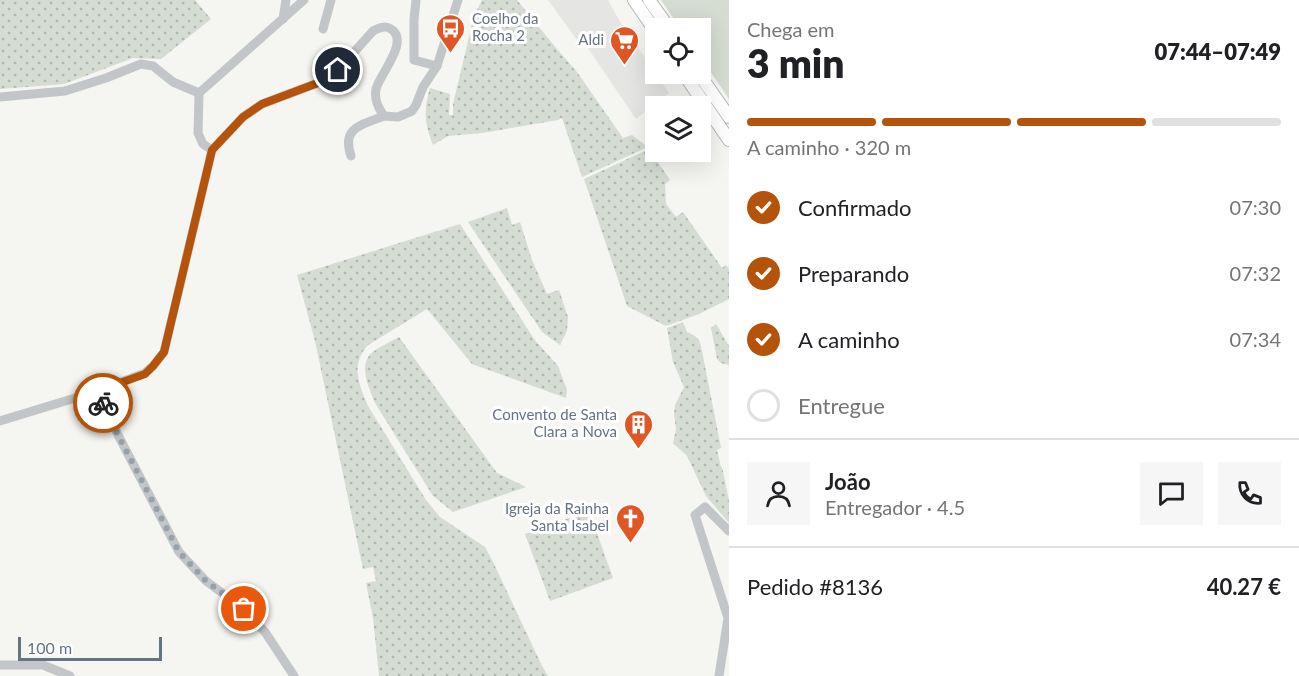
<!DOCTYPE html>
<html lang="pt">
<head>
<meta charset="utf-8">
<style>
  :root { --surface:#fff; --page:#f6f6f6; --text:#202124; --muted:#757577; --line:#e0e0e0; --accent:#b45309 }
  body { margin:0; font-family:Lato,sans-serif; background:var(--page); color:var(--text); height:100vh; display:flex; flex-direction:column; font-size:22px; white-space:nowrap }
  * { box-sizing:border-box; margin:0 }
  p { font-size:20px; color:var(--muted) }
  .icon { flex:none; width:33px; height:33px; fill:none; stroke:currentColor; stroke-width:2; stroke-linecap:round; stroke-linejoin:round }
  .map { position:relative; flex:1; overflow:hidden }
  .panel { display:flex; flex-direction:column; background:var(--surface); width:570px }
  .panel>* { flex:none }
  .fabs { position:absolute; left:645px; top:18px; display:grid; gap:12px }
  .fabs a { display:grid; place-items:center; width:66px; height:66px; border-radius:0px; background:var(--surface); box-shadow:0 6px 24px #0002; font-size:30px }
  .scale { position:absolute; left:18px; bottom:15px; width:144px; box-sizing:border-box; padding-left:6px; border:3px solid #647482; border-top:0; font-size:16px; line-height:21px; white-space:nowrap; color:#647482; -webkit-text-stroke:4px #fff; paint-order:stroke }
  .pin { position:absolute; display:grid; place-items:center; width:51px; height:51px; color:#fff; margin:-26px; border:3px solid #fff; border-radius:50%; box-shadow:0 2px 6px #0007 }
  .courier { position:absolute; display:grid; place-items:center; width:60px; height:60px; margin:-30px; border:4px solid #b45309; border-radius:50%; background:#fff; color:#222; box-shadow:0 2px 8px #0007 }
  .overview em { font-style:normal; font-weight:800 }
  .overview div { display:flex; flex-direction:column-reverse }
  .overview { display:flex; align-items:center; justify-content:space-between; height:102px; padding:0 18px }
  h1 { font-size:39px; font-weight:800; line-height:45px }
  .bar { display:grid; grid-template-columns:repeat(4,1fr); gap:9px 6px; align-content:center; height:72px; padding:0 18px }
  .bar i { height:8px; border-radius:4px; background:var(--line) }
  .bar .selected { background:var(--accent) }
  .bar p { grid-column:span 4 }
  .line { display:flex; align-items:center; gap:15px; padding:0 18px; border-top:2px solid var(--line) }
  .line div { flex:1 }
  .round { display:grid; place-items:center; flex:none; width:63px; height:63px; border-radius:0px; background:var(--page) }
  ol { padding:0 18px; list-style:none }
  li { display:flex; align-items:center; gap:18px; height:66px }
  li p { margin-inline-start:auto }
  li .icon { padding:6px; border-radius:50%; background:var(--accent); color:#fff; stroke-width:4 }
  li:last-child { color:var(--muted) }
  li i { width:33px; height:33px; border:3px solid var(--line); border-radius:50% }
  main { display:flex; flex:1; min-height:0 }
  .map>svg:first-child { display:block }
  .built { fill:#e5e6e4 }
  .grass { fill:url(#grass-dots) }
  .park { fill:#d5dcd2 }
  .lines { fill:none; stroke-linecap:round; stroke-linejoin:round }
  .major-casing { stroke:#b5b9bd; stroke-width:14 }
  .minor { stroke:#c2c6c9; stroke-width:9 }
  .major { stroke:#fff; stroke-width:12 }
  .done { stroke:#97a1a9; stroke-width:6; stroke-dasharray:0 10.8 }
  .route { stroke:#b45309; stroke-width:8 }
  .labels { text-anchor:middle; stroke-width:6; stroke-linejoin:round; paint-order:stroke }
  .poi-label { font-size:15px; fill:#647482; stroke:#fff; text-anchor:end }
</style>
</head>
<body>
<main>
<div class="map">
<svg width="729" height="676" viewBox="0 0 729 676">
  <defs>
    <pattern id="grass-dots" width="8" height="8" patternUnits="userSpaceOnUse" patternTransform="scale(1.5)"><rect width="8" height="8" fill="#d5dcd2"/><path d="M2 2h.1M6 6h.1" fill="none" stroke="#b0b7b0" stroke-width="1.8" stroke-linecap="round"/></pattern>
  </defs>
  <rect width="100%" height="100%" fill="#f5f5f1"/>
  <path class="built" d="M548,0H608L619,20L669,93L636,119L581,38L577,40Z"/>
  <g class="grass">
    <path d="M0,0H195L211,19L161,59L133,58L64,84L0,89Z"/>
    <path d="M482,0H517L556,48L577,72L623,138L632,135L648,147L582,177L562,118L558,120L482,133L448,136L433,145C425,124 423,111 430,88L450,94L449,115H453V104L474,16Z"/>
    <path d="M649,149L670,180L665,184L666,204L676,217L683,212L722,268L726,265L729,269V299L699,314L666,326L627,306L584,179Z"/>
    <path d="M507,208L512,225L520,222L532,260L547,294L559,290L568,317L567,331L560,345L542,332L468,222Z"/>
    <path d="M460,224L534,339L558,366L567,390L566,398L472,364L427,309L368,345C350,365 359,384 368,406L426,500L440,517L485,547L494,564L542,666L548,676H379L373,618L366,583L376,581L373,567L363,569L315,341L297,275Z"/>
    <path d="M683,322L687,332C699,337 700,340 702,351L721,448L717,450L721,467H722L729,501V523L706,496L687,456L675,445L673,444L676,429L674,414L675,405L684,387L673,362L667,328Z"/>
    <path d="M716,324L729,346V365L721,363L717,359L711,328Z"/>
    <path d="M399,337L497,473L526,487L453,512L433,496L375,403C369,388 357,364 373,352C380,346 391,342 399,337Z"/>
    <path d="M589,511L613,578L550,601L525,534Z"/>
  </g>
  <path class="park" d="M661,0H729V99L701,58L700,28H680Z"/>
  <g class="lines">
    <defs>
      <g id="major">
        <path d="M634,0L656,32"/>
        <path d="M649,0L669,28"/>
        <path d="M684,74L729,140"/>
        <path d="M699,74L729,117"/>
      </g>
    </defs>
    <use href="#major" class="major-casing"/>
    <g class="minor">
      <path d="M416,0L414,20V60L437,66"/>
      <path d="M283,19L286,0"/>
      <path d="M323,29L331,0"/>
      <path d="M199,93L304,0"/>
      <path d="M199,93L198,133L203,144L212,150"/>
      <path d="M0,97L65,91L106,78L141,64L153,66L173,82L199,93"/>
      <path d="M351,156C341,127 362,125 384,116"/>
      <path d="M98,391L118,435L179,552L206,581L244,609L265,632L294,676"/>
      <path d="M0,421L98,391L145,373L153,366L164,352L212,150L243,117L262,104L323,81L338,70L373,31C379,28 385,25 391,29C410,41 380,74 376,89C374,99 378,108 384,116L398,117L412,111L416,105L423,87L437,66L458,0"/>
      <path d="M0,665H43L70,676"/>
      <path d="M719,676L728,618L695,515L705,507L729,531"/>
    </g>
    <use href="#major" class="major"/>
  </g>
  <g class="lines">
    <path class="done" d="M103,403L118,435L179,552L206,581L244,609"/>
    <path class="route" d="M103,403L98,391L145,374L153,366L164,352L212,150L243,117L262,104L323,81L338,70"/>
  </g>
  <defs>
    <symbol id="bus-pin" viewBox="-11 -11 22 30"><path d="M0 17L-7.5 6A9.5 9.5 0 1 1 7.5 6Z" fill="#e15625" stroke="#fff"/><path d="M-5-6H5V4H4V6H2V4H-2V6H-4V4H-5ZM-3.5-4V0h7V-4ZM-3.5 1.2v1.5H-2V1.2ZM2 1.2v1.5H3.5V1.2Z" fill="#fff"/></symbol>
    <symbol id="supermarket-pin" viewBox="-11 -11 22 30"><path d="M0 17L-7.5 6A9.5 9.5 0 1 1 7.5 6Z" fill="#e15625" stroke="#fff"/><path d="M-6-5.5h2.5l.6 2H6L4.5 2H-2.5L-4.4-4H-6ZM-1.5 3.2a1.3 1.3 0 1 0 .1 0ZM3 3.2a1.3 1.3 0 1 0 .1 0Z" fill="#fff"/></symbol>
    <symbol id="building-pin" viewBox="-11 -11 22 30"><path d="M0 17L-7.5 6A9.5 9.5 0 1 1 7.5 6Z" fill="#e15625" stroke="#fff"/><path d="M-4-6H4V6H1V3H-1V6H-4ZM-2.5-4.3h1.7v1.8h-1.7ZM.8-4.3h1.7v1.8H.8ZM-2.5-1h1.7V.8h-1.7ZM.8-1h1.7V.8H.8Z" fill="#fff"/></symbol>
    <symbol id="church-pin" viewBox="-11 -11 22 30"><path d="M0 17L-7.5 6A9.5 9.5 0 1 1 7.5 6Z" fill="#e15625" stroke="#fff"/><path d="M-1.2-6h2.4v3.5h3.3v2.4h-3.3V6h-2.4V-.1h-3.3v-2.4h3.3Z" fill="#fff"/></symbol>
  </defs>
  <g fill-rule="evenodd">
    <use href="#bus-pin" x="434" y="12" width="33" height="45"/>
    <use href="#supermarket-pin" x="608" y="24" width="33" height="45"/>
    <use href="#building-pin" x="622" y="408" width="33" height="45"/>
    <use href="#church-pin" x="614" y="502" width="33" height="45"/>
  </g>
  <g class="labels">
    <g class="poi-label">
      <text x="472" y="24" text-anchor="start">Coelho da<tspan x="472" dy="17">Rocha 2</tspan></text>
      <text x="604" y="45">Aldi</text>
      <text x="617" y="420">Convento de Santa<tspan x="617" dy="17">Clara a Nova</tspan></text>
      <text x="609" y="514">Igreja da Rainha<tspan x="609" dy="17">Santa Isabel</tspan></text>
    </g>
  </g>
</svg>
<div class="fabs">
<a><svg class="icon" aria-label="locate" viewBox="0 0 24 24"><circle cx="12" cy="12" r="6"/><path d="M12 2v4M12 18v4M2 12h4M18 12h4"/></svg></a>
<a><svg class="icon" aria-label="layers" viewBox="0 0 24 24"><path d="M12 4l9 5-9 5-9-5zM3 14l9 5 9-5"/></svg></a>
</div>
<div class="scale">100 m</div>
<div class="pin" style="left:244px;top:609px;background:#ea580c"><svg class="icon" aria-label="bag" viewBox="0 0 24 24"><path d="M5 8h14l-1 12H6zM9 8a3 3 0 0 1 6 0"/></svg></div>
<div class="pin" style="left:338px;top:70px;background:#1f2937"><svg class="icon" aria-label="home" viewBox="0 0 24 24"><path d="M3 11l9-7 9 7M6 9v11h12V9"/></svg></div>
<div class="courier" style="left:103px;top:403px"><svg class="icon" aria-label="bike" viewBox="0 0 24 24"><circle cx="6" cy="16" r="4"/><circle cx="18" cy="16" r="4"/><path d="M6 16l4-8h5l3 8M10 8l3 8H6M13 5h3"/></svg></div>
</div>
<section class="panel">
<div class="overview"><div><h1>3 min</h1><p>Chega em</p></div><em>07:44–07:49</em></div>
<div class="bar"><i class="selected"></i><i class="selected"></i><i class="selected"></i><i></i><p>A caminho · 320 m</p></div>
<ol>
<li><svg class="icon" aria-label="check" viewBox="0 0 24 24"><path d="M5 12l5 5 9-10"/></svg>Confirmado<p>07:30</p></li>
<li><svg class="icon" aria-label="check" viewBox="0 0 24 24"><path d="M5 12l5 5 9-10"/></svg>Preparando<p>07:32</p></li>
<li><svg class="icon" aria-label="check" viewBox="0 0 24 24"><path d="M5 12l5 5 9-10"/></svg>A caminho<p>07:34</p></li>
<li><i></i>Entregue</li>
</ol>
<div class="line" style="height:108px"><a class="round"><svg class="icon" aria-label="person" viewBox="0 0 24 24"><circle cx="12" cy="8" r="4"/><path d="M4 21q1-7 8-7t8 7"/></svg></a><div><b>João</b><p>Entregador · 4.5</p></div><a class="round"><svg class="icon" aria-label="chat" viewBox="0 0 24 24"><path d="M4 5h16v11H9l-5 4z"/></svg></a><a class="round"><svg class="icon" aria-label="phone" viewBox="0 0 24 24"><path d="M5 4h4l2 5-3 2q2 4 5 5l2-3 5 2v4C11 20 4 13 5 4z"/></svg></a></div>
<div class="line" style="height:78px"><div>Pedido #8136</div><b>40.27 €</b></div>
</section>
</main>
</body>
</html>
